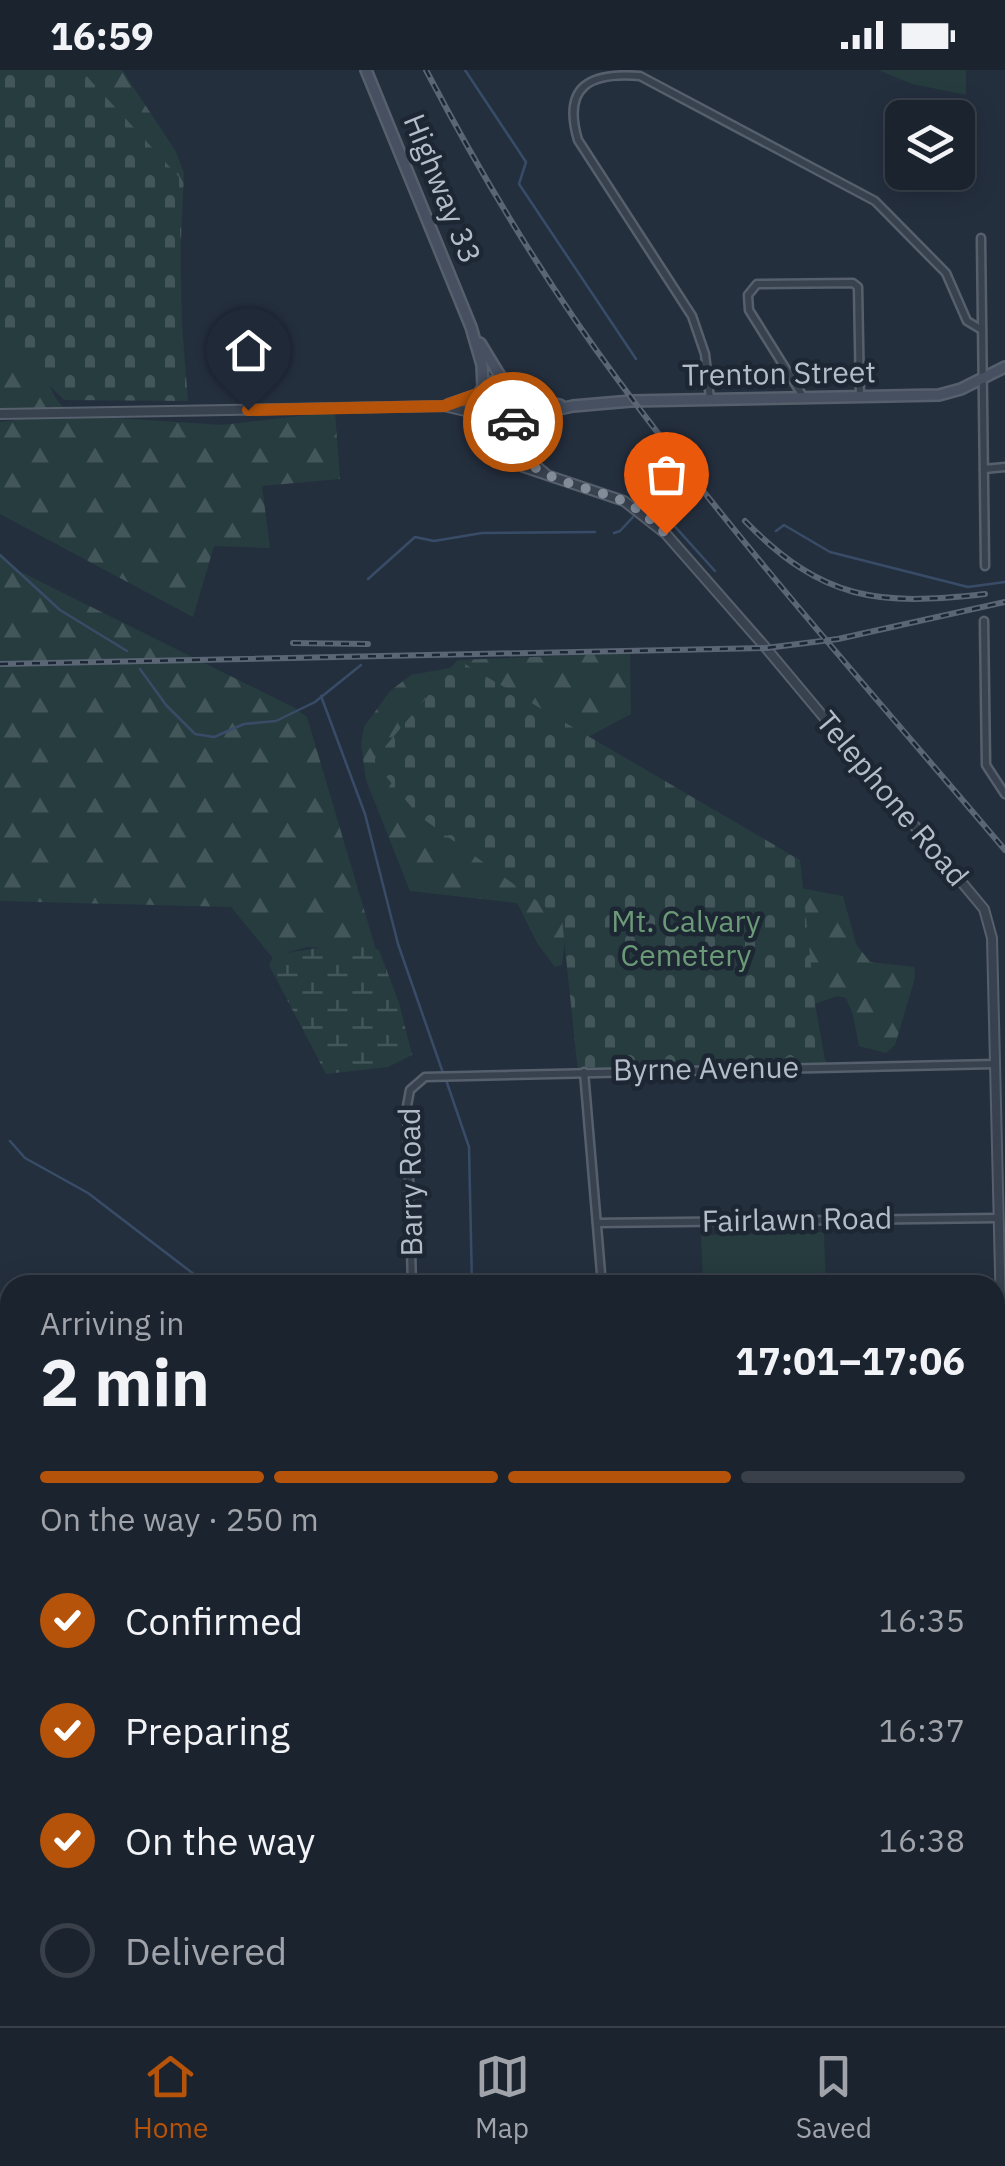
<!DOCTYPE html>
<html lang="en">
<head>
<meta charset="utf-8">
<style>
  :root { --surface:#1b232e; --page:#242b36; --text:#f1f3f6; --muted:#a0a4aa; --line:#39404a; --accent:#b45309 }
  body { margin:0; font-family:"IBM Plex Sans",sans-serif; background:var(--page); color:var(--text); height:100vh; display:flex; flex-direction:column; font-size:38px; white-space:nowrap }
  * { box-sizing:border-box; margin:0 }
  p { font-size:32px; color:var(--muted) }
  .icon { flex:none; width:55px; height:55px; fill:none; stroke:currentColor; stroke-width:2; stroke-linecap:round; stroke-linejoin:round }
  .map { position:relative; flex:1; overflow:hidden }
  .drawer { position:absolute; left:0px; top:1205px; width:1005px; height:752px; display:flex; flex-direction:column; background:var(--surface); border-radius:30px 30px 0 0; box-shadow:0 5px 25px #0003,0 0 0 2px var(--line) }
  .drawer>* { flex:none }
  .fabs { position:absolute; left:885px; top:30px; display:grid; gap:20px }
  .fabs a { display:grid; place-items:center; width:90px; height:90px; border-radius:15px; background:var(--surface); box-shadow:0 5px 25px #0003,0 0 0 2px var(--line); font-size:50px }
  .pin { position:absolute; display:grid; place-items:center; width:85px; height:85px; color:#fff; margin:-102px -42px; border-radius:50% 50% 50% 0; rotate:-45deg; box-shadow:0 0 10px #0007 }
  .pin .icon { rotate:45deg }
  .courier { position:absolute; display:grid; place-items:center; width:100px; height:100px; margin:-50px; border:8px solid #b45309; border-radius:50%; background:#fff; color:#222; box-shadow:0 2px 12px #0007 }
  .summary em { font-style:normal; font-weight:700 }
  .summary div { display:flex; flex-direction:column-reverse }
  .summary { display:flex; align-items:center; justify-content:space-between; height:170px; padding:0 40px }
  h1 { font-size:65px; font-weight:700; line-height:75px }
  .bar { display:grid; grid-template-columns:repeat(4,1fr); gap:15px 10px; align-content:center; height:120px; padding:0 40px }
  .bar i { height:12px; border-radius:8px; background:var(--line) }
  .bar .active { background:var(--accent) }
  .bar p { grid-column:span 4 }
  ol { padding:0 40px; list-style:none }
  li { display:flex; align-items:center; gap:30px; height:110px }
  li p { margin-inline-start:auto }
  li .icon { padding:10px; border-radius:50%; background:var(--accent); color:#fff; stroke-width:4 }
  li:last-child { color:var(--muted) }
  li i { width:55px; height:55px; border:5px solid var(--line); border-radius:50% }
  .status { display:flex; justify-content:space-between; align-items:center; height:70px; padding:0 50px; background:var(--surface); direction:ltr }
  .status svg { height:28px; fill:currentColor }
  .tabs { display:flex; justify-content:space-around; align-items:center; height:140px; border-top:2px solid var(--line); background:var(--surface); font-size:28px; color:var(--muted) }
  .tabs a { display:grid; justify-items:center; gap:5px }
  .tabs .active { color:var(--accent) }
  .map>svg:first-child { display:block }
  .forest { fill:url(#forest-firs) }
  .wetland { fill:url(#wetland-marsh) }
  .cemetery { fill:url(#cemetery-stones) }
  .park { fill:#263c3f }
  .lines { fill:none; stroke-linecap:round; stroke-linejoin:round }
  .stream { stroke:#394c67; stroke-width:2.5 }
  .minor-casing { stroke:#565f6c; stroke-width:11 }
  .tertiary-casing { stroke:#565f6c; stroke-width:12 }
  .secondary-casing { stroke:#565f6c; stroke-width:14 }
  .minor { stroke:#38414e; stroke-width:6 }
  .tertiary { stroke:#38414e; stroke-width:8 }
  .secondary { stroke:#465061; stroke-width:9 }
  .rail-casing { stroke:#5a6575; stroke-width:6 }
  .rail { stroke:#1d2633; stroke-width:2.5; stroke-dasharray:8; stroke-linecap:butt }
  .done { stroke:#828b98; stroke-width:10; stroke-dasharray:0 18 }
  .route { stroke:#b45309; stroke-width:12 }
  .labels { text-anchor:middle; stroke-width:9; stroke-linejoin:round; paint-order:stroke }
  .street-label { font-size:30px; fill:#b4bcc9; stroke:#1d2633 }
  .park-label { font-size:30px; fill:#6b9a76; stroke:#1d2633 }
</style>
</head>
<body>
<div class="status"><b>16:59</b><svg viewBox="0 0 49 12"><path d="M0 12V9h3v3zM5 12V6h3v6zM10 12V3h3v9zM15 12V0h3v12zM26 1h20v11H26zM47 4h2v5h-2z"/></svg></div>
<div class="map">
<svg width="1005" height="1956" viewBox="0 0 1005 1956">
  <defs>
    <pattern id="forest-firs" width="22" height="20" patternUnits="userSpaceOnUse" patternTransform="scale(2.5)"><rect width="22" height="20" fill="#263c3f"/><path d="M5 1l3.5 6h-7zM16 11l3.5 6h-7z" fill="#435659"/></pattern>
    <pattern id="wetland-marsh" width="20" height="14" patternUnits="userSpaceOnUse" patternTransform="scale(2.5)"><rect width="20" height="14" fill="#263c3f"/><path d="M1 5h8M5 5V1M11 12h8M15 12V8" fill="none" stroke="#435659"/></pattern>
    <pattern id="cemetery-stones" width="16" height="16" patternUnits="userSpaceOnUse" patternTransform="scale(2.5)"><rect width="16" height="16" fill="#263c3f"/><path d="M2 7V4a2 2 0 0 1 4 0v3zM10 15v-3a2 2 0 0 1 4 0v3z" fill="#435659"/></pattern>
  </defs>
  <rect width="100%" height="100%" fill="#242f3e"/>
  <g class="forest">
    <path d="M0,0H122L175,80L184,103L177,260L45,301C50,320 56,332 71,345L222,355L335,342L340,409L262,416L270,478L214,476L193,547L0,444V352L16,350L0,341Z"/>
    <path d="M0,485L19,501L293,637L307,647L376,880L307,877L272,887L231,837L0,831Z"/>
    <path d="M630,583L631,644L588,667L762,811L843,826L856,874L870,892L914,897L915,908L895,975L886,983L859,976L853,945L846,928L837,926L815,934L530,738L566,858L562,895L555,897L537,873L517,833L410,821L366,710L361,673L364,657L390,621L411,605L450,598L458,590Z"/>
    <path d="M442,1948H569L586,1956H442Z"/>
  </g>
  <path class="wetland" d="M343,874L366,875L379,880L399,933L412,985L388,997L326,1004L269,895L274,885Z"/>
  <g class="cemetery">
    <path d="M0,0H81L179,107L182,255L188,331L64,330L0,265Z"/>
    <path d="M458,590L800,790L815,934L826,995L578,1002L562,849L419,746L373,691Z"/>
  </g>
  <g class="park">
    <path d="M878,0H966V25L912,14Z"/>
    <path d="M824,1162L826,1215H703L701,1165Z"/>
  </g>
  <g class="lines">
    <g class="stream">
      <path d="M465,0L526,92L519,114L636,289"/>
      <path d="M643,431L645,428L651,430L715,501"/>
      <path d="M776,461L784,455L830,482L893,498L968,517L1005,512"/>
      <path d="M614,463L620,461L633,447"/>
      <path d="M0,485L60,540L127,581"/>
      <path d="M368,509L415,467L434,471L482,463L595,462"/>
      <path d="M140,599L166,635L195,664L214,667L244,654L276,651L315,632L361,595"/>
      <path d="M321,626L365,744L398,874L443,1003"/>
      <path d="M446,1010L469,1077L472,1215"/>
      <path d="M10,1071L25,1088L88,1123L208,1215"/>
    </g>
    <defs>
      <g id="minor">
        <path d="M981,168L985,496"/>
        <path d="M804,328L749,240L748,225L757,214L853,213L858,217L860,327"/>
        <path d="M710,329L705,284L692,246L578,70C562,16 590,2 640,6L875,131L946,203L967,251L982,260"/>
        <path d="M984,399L1005,397"/>
        <path d="M984,551L986,695L1005,724"/>
        <path d="M584,1002L602,1215"/>
        <path d="M597,1153L997,1148"/>
        <path d="M412,1215L407,1036L410,1020L425,1007L995,994"/>
        <path d="M995,1813H1005"/>
        <path d="M82,1948L85,1956"/>
        <path d="M393,1948V1956"/>
        <path d="M684,1953L1005,1948"/>
        <path d="M5,1956L10,1939"/>
      </g>
      <g id="tertiary">
        <path d="M448,334L480,323"/>
        <path d="M0,344L444,336L482,345"/>
        <path d="M489,351L505,379L523,397L624,431L666,464L766,578L984,839L992,868L1005,1410"/>
        <path d="M513,351L517,380L545,403"/>
      </g>
      <g id="secondary">
        <path d="M366,0L471,257L482,295L483,317"/>
        <path d="M480,273L505,314"/>
        <circle cx="499" cy="333" r="22"/>
        <path d="M520,327L560,335"/>
        <path d="M517,348L573,336L631,331L939,325L961,319L1005,297"/>
      </g>
    </defs>
    <use href="#minor" class="minor-casing"/>
    <use href="#tertiary" class="tertiary-casing"/>
    <use href="#secondary" class="secondary-casing"/>
    <use href="#minor" class="minor"/>
    <use href="#tertiary" class="tertiary"/>
    <use href="#secondary" class="secondary"/>
    <defs>
      <g id="rail">
        <path d="M426,0C482,107 546,213 618,310C738,473 874,625 1005,780"/>
        <path d="M745,451C823,531 878,536 985,524"/>
        <path d="M293,573L368,574"/>
        <path d="M0,594L766,578L838,569L1005,532"/>
      </g>
    </defs>
    <use href="#rail" class="rail-casing"/>
    <use href="#rail" class="rail"/>
  </g>
  <g class="lines">
    <path class="done" d="M513,352C509,410 583,413 623,431C639,438 653,452 666,464"/>
    <path class="route" d="M248,340L444,336L480,323C475,347 493,359 513,352"/>
  </g>
  <g class="labels">
    <g class="street-label">
      <text transform="translate(442 119) rotate(68)" y="10">Highway 33</text>
      <text transform="translate(779 304) rotate(-1)" y="10">Trenton Street</text>
      <text transform="translate(892 729) rotate(50)" y="10">Telephone Road</text>
      <text transform="translate(706 999) rotate(-1)" y="10">Byrne Avenue</text>
      <text transform="translate(411 1112) rotate(-91)" y="10">Barry Road</text>
      <text transform="translate(797 1150) rotate(-1)" y="10">Fairlawn Road</text>
    </g>
    <g class="park-label">
      <text x="686" y="862">Mt. Calvary<tspan x="686" dy="34">Cemetery</tspan></text>
    </g>
  </g>
</svg>
<div class="fabs">
<a><svg class="icon" aria-label="layers" viewBox="0 0 24 24"><path d="M12 4l9 5-9 5-9-5zM3 14l9 5 9-5"/></svg></a>
</div>
<div class="pin" style="left:666px;top:464px;background:#ea580c"><svg class="icon" aria-label="bag" viewBox="0 0 24 24"><path d="M5 8h14l-1 12H6zM9 8a3 3 0 0 1 6 0"/></svg></div>
<div class="pin" style="left:248px;top:340px;background:#1f2937"><svg class="icon" aria-label="home" viewBox="0 0 24 24"><path d="M3 11l9-7 9 7M6 9v11h12V9"/></svg></div>
<div class="courier" style="left:513px;top:352px"><svg class="icon" aria-label="car" viewBox="0 0 24 24"><path d="M5 17H2v-5l4-1 3-4h7l3 4 3 1v5h-3M9 17h6M6 11h13"/><circle cx="7" cy="17" r="2"/><circle cx="17" cy="17" r="2"/></svg></div>
<section class="drawer">
<div class="summary"><div><h1>2 min</h1><p>Arriving in</p></div><em>17:01–17:06</em></div>
<div class="bar"><i class="active"></i><i class="active"></i><i class="active"></i><i></i><p>On the way · 250 m</p></div>
<ol>
<li><svg class="icon" aria-label="check" viewBox="0 0 24 24"><path d="M5 12l5 5 9-10"/></svg>Confirmed<p>16:35</p></li>
<li><svg class="icon" aria-label="check" viewBox="0 0 24 24"><path d="M5 12l5 5 9-10"/></svg>Preparing<p>16:37</p></li>
<li><svg class="icon" aria-label="check" viewBox="0 0 24 24"><path d="M5 12l5 5 9-10"/></svg>On the way<p>16:38</p></li>
<li><i></i>Delivered</li>
</ol>
</section>
</div>
<nav class="tabs">
<a class="active"><svg class="icon" aria-label="home" viewBox="0 0 24 24"><path d="M3 11l9-7 9 7M6 9v11h12V9"/></svg>Home</a>
<a><svg class="icon" aria-label="map" viewBox="0 0 24 24"><path d="M3 6l6-2 6 2 6-2v14l-6 2-6-2-6 2zM9 4v14M15 6v14"/></svg>Map</a>
<a><svg class="icon" aria-label="saved" viewBox="0 0 24 24"><path d="M7 4h10v16l-5-4-5 4z"/></svg>Saved</a>
</nav>
</body>
</html>
